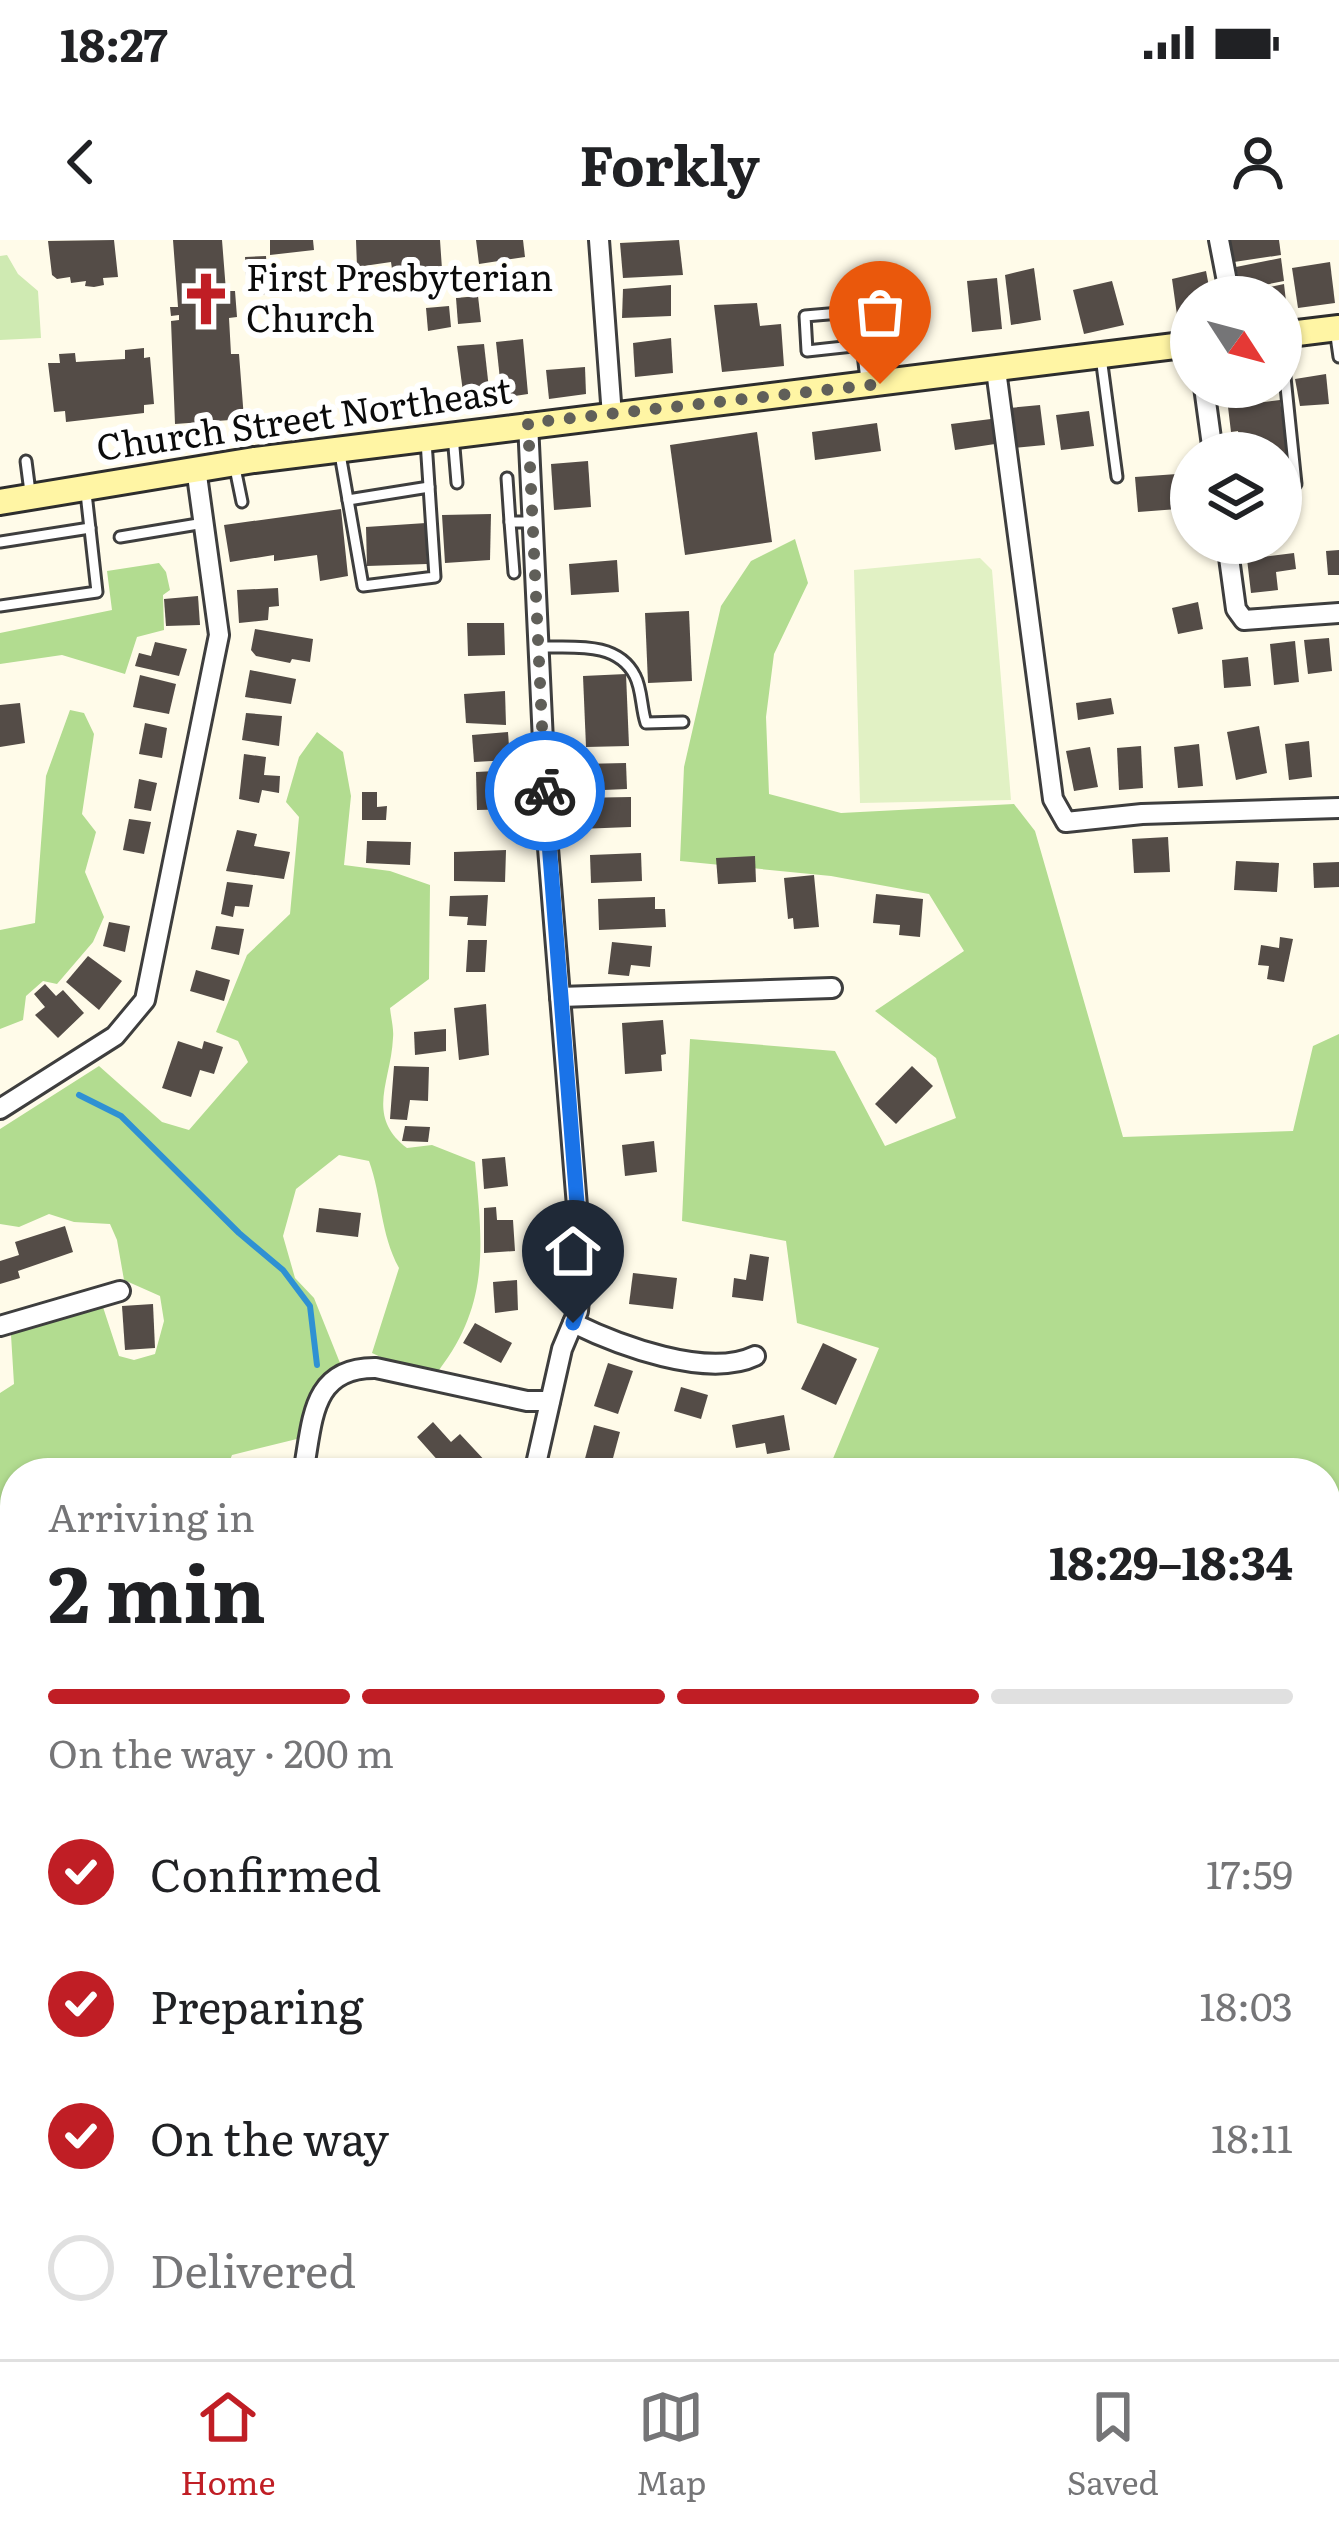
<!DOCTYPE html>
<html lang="en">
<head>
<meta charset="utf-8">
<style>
  :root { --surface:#fff; --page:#f2f2f2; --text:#202124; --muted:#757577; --line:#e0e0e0; --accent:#c01e25 }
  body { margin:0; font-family:Literata,serif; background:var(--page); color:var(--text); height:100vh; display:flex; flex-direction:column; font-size:45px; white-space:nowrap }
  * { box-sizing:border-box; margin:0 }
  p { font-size:39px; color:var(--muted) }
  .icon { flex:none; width:66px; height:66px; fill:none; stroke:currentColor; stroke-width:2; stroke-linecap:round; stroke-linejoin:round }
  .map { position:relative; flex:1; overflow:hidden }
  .side { position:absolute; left:0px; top:1218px; width:1341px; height:903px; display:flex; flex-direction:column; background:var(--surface); border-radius:48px 48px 0 0; box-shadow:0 3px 9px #0004 }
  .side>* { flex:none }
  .needle { width:78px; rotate:126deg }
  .fabs { position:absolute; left:1170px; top:36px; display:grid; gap:24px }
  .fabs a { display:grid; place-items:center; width:132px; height:132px; border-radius:50%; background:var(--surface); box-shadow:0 3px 9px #0004; font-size:60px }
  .pin { position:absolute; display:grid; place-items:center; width:102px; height:102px; color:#fff; margin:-123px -51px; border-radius:50% 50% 50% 0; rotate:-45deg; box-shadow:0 0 12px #0007 }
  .pin .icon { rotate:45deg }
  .courier { position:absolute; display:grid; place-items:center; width:120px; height:120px; margin:-60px; border:9px solid #1a73e8; border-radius:50%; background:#fff; color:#222; box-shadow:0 3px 15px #0007 }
  .headline em { font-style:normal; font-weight:700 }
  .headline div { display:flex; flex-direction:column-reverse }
  .headline { display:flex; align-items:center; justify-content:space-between; height:204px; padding:0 48px }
  h1 { font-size:78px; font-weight:700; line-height:90px }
  .bar { display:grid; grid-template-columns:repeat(4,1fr); gap:18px 12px; align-content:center; height:144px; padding:0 48px }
  .bar i { height:15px; border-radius:9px; background:var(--line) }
  .bar .current { background:var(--accent) }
  .bar p { grid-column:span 4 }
  ol { padding:0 48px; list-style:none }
  li { display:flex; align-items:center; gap:36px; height:132px }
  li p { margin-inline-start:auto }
  li .icon { padding:12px; border-radius:50%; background:var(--accent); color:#fff; stroke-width:4 }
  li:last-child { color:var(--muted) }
  li i { width:66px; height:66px; border:6px solid var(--line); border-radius:50% }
  .status { display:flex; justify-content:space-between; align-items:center; height:84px; padding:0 60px; background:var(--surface); direction:ltr }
  .status svg { height:33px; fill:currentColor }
  header { display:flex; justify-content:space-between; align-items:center; height:156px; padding:0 48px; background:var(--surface); font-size:54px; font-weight:700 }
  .dock { display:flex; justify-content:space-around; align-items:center; height:168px; border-top:3px solid var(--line); background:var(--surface); font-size:33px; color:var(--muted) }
  .dock a { display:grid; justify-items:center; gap:6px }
  .dock .current { color:var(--accent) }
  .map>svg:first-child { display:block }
  .green { fill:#cfeab2 }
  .forest { fill:#b2dc90 }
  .pitch { fill:#e1f1c4 }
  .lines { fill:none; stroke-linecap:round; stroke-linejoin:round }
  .stream { stroke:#2f91d3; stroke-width:6 }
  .building { fill:#544c47 }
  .lane-casing { stroke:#3e3e3e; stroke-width:15 }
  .street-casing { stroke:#3e3e3e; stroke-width:24 }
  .secondary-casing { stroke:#2d2d2d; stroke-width:30 }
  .lane { stroke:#fff; stroke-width:9 }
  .street { stroke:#fff; stroke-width:18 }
  .secondary { stroke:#fff5a4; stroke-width:24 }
  .done { stroke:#605f59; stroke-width:12; stroke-dasharray:0 21.6 }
  .route { stroke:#1a73e8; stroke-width:15 }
  .labels { text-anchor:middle; stroke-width:12; stroke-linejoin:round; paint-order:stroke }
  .poi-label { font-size:36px; fill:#0b0b0b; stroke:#fff; text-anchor:start }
  .street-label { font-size:36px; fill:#0b0b0b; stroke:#fff }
</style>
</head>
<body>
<div class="status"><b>18:27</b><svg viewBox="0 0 49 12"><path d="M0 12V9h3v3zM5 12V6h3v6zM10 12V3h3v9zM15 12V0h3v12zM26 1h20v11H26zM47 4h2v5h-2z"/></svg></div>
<header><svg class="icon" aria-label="back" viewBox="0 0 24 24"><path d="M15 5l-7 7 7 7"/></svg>Forkly<svg class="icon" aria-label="person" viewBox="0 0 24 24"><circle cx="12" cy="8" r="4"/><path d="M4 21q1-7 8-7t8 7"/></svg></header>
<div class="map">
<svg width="1339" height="2119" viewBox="0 0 1339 2119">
  <rect width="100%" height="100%" fill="#fffbe9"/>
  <path class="green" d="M7,15L18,34L38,51L41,98L0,100V16Z"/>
  <g class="forest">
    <path d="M795,299L808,343L774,414L766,477L769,554L841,573L1014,564L1035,591L1123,897L1293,891L1313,806L1339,794V1274L1326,1278V1233H827L879,1108L797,1083L786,1001L682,981L690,799L835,811L885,906L956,878L936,818L875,771L964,711L929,654L831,636L680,621L684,527L721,366L751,321Z"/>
    <path d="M159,323L166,332L170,350L163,355L164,390L137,397L125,434L62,415L0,424V393L112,370L107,331Z"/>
    <path d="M70,470L84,473L94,494L82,574L96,592L85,632L104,677L93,702L57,744L43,741L26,756L23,780L0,789V690L35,683L46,536Z"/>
    <path d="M317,492L343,512L351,556L344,625L390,631L430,645L429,739L390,768C391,778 394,789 393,798C391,842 365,876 407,908L432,905L475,922C482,1003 491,1062 439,1130L402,1127L372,1113L399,1028C380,993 382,957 369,921L339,915L296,949L283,996L295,1038L314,1058L340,1123L316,1151L305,1197L232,1215L225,1233H15V1308L0,1309V1153L14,1144L11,1095L80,1067L102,1064L119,1116L134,1120L155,1114L164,1081L160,1056L124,1040L117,1000L110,984L74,982L49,974L19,987L0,984V889L99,826L162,882L189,890L248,822L238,801L216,792L247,715L290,674L299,577L286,562L299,517Z"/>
    <path d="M1339,1547V1714L1326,1710V1550Z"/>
    <path d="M477,2106H1086L1077,2119H474Z"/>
  </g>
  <path class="pitch" d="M980,318L992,330L1011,560L860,563L854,330Z"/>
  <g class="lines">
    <g class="stream">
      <path d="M79,855L121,876L239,993L283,1030L310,1066L317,1125"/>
      <path d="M1326,1619L1339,1620"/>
      <path d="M1020,2119L1026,2106"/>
    </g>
  </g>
  <g class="building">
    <path d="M114,0L118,37L103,38L104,45L94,47L85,46L86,41L71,43L70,37L57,39L52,35L48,1Z"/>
    <path d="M173,0H222L226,51H235L237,77L229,78L231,114H239L244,179L175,184L171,81L179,80V75L171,76L170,67H178Z"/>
    <path d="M270,0H313L314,10L270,15Z"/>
    <path d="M356,0H440L442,29L416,34L418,44L409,45L407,35L393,36L391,22L357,27Z"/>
    <path d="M476,0H523L525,17L479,24Z"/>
    <path d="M679,0L683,35L623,38L620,3Z"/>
    <path d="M1230,0H1279L1281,15L1234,22Z"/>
    <path d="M266,16L268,54L247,55L245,17Z"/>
    <path d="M1281,18L1284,41L1240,50L1236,27Z"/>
    <path d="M1330,22L1335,63L1298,68L1292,28Z"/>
    <path d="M1034,28L1041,80L1011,85L1005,35Z"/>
    <path d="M1206,31L1211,57H1191V72L1177,75L1172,39Z"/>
    <path d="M997,38L1002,89L972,92L967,41Z"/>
    <path d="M1112,41L1124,85L1084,94L1073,50Z"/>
    <path d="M1284,44L1287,70L1281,71V57H1243L1242,53Z"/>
    <path d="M671,45V76L622,78L623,49Z"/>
    <path d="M478,56L481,82L458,84L456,58Z"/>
    <path d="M757,63L760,86L781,84L784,126L722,132L714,65Z"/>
    <path d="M449,66L451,87L428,91L426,68Z"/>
    <path d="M671,98L673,133L635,137L633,103Z"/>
    <path d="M523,99L528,154L502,158L496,102Z"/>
    <path d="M484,104L490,158L464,160L457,106Z"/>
    <path d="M144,108V118L150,117L154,164L144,165V173L66,182L65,171L54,172L48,123H60L59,114L75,113L76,122L125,119V110Z"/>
    <path d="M585,127L586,154L549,159L546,130Z"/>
    <path d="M1326,134L1329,164L1300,166L1295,139Z"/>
    <path d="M1280,160L1288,218L1281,219V213H1241L1238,191L1231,192L1228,167Z"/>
    <path d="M1040,165L1045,205L1014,208L1009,168Z"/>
    <path d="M1089,171L1094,206L1061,210L1056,175Z"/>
    <path d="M991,179L995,204L955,210L951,184Z"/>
    <path d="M877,183L881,211L815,220L812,192Z"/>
    <path d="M757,192L772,302L685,315L670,205Z"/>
    <path d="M588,221L591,267L554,270L551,224Z"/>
    <path d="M1191,233V268L1138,272L1135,237Z"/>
    <path d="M1297,250L1300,273L1282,275L1281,253Z"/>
    <path d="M341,269L348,336L320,341L317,315L274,321V315L230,322L224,285Z"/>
    <path d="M491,274L490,320L445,323L442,275Z"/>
    <path d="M426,283L427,324L367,326L366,287Z"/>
    <path d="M1339,310V335H1328L1326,311Z"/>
    <path d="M1294,313L1296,329L1276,332L1278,350L1251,353L1247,319Z"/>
    <path d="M617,320L619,352L571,355L569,324Z"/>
    <path d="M278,348L279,366L269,367L268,380L239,383L237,350Z"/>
    <path d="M198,356L200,385L166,386L164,359Z"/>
    <path d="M1198,362L1203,389L1178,394L1172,368Z"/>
    <path d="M689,371L692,441L648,443L645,373Z"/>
    <path d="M467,383H504L505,415L468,416Z"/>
    <path d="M255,389L313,399L310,422L292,419L290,423L256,416L251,410Z"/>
    <path d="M1329,398L1332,431L1308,434L1304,400Z"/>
    <path d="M1295,401L1299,442L1274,445L1270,404Z"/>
    <path d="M155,402L187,409L179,436L135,426L139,413L151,416Z"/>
    <path d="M1248,417L1251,446L1224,448L1222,420Z"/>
    <path d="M250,430L296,439L291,464L245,457Z"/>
    <path d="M626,434L629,506L586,507L583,436Z"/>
    <path d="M140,435L176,444L169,474L133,467Z"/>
    <path d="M505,451L506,485L466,483L464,454Z"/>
    <path d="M1111,458L1114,474L1078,480L1076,463Z"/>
    <path d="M20,463L25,503L0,507V465Z"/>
    <path d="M246,473L282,476L279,506L242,500Z"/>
    <path d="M145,483L167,488L162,518L139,514Z"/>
    <path d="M1259,486L1267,533L1236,540L1227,492Z"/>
    <path d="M508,492L510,520L474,522L472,495Z"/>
    <path d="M1309,501L1312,537L1289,540L1285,504Z"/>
    <path d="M1199,504L1203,546L1178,548L1174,507Z"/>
    <path d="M1141,506L1143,548L1119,550L1117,508Z"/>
    <path d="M1090,507L1098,547L1074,551L1066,511Z"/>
    <path d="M244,514L266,517L264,535L280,536L279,553L262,550L259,563L239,559Z"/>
    <path d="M626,523L627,549L580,551V524Z"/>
    <path d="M514,530L515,569L477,570L476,532Z"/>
    <path d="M139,539L157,543L151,571L134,568Z"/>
    <path d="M362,552H377V567L387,566L386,580H362Z"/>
    <path d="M631,557V587L578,589L577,558Z"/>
    <path d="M129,579L151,582L144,614L123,610Z"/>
    <path d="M237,590L257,594L254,606L290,612L284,639L226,631Z"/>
    <path d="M1168,597L1170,632L1134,633L1132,599Z"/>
    <path d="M367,601L411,602L410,625L366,623Z"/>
    <path d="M506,610L505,642L454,641V612Z"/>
    <path d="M641,613L642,641L591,643L590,615Z"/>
    <path d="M755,616L756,642L718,644L716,618Z"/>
    <path d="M1236,621L1279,623L1277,652L1234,650Z"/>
    <path d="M1339,622V647L1314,648L1313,623Z"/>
    <path d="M814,635L819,687L794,689L793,678L788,679L784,638Z"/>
    <path d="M227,642L253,645L249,667L235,666L233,677L221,674Z"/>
    <path d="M876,654L923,659L920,697L899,695L900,685L873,683Z"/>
    <path d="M488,655L486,686L467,685L468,677L449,676L450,656Z"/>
    <path d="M655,657V669H665L666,687L599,690L598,659Z"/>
    <path d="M109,682L130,686L125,712L103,706Z"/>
    <path d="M216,686L244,689L239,715L211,709Z"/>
    <path d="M1280,697L1293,699L1284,742L1267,739L1269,726L1258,725L1261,705L1279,708Z"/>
    <path d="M468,700H487L485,732H466Z"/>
    <path d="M612,702L652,706L650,727L631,725L629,736L608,734Z"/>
    <path d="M88,716L122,741L99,770L66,742Z"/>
    <path d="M196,730L230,740L224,761L190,751Z"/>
    <path d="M45,744L56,756L63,750L84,773L58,798L35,775L45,767L34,754Z"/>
    <path d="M486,764L489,815L459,820L454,768Z"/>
    <path d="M663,780L666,814L661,815L662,831L625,834L622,783Z"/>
    <path d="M446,789V811L415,815L414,792Z"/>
    <path d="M178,801L202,809L204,801L223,807L214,834L200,830L191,857L162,848Z"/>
    <path d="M394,826L429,827L428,861L410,860L407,880L390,879Z"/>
    <path d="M912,826L933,846L896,884L875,864Z"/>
    <path d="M405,886L430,887L428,902L402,901Z"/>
    <path d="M654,901L657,932L625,936L622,905Z"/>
    <path d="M505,917L508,946L484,949L482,919Z"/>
    <path d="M496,967L497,980H513L515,1011L484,1013V968Z"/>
    <path d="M319,968L361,973L358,997L316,992Z"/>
    <path d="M65,986L73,1012L18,1031L20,1038L0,1044V1021L19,1015L15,1002Z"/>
    <path d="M750,1014L769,1017L763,1061L732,1057L734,1038L746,1040Z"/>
    <path d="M633,1033L677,1038L673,1069L629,1064Z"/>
    <path d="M517,1040L518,1070L495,1073L493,1042Z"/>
    <path d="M153,1064L155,1108L125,1110L122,1066Z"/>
    <path d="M475,1083L512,1103L501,1123L463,1103Z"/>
    <path d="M823,1103L857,1119L836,1165L801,1149Z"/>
    <path d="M608,1123L633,1131L618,1174L594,1166Z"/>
    <path d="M681,1147L708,1155L701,1179L674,1171Z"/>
    <path d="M784,1175L790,1210L767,1214L765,1203L736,1208L732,1185Z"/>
    <path d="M433,1182L451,1202L460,1194L488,1224L478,1233H449L417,1197Z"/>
    <path d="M594,1185L620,1192L609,1233L583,1226Z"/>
    <path d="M240,1220L263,1225L262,1233H237Z"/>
    <rect x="0" y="1382" width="15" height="213"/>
    <rect x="0" y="1642" width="15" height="31"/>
    <path d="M1326,1788L1338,1791L1333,1819L1326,1818Z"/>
    <path d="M15,1941V1967L0,1968V1953L7,1952L6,1942Z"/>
    <path d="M329,2106H356L347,2119H333L324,2113Z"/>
    <path d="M1099,2106H1105L1117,2119H1084Z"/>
  </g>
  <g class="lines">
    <defs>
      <g id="lane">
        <path d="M1335,89L1339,117"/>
        <path d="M1282,108L1296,244"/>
        <path d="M1101,117L1117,237"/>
        <path d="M866,140L862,105L807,111L805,76L875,70L888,138"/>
        <path d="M453,195L457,243"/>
        <path d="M340,214L363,346L435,337L426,201"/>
        <path d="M26,221L30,252"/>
        <path d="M235,228L242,262"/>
        <path d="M507,238L510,282H532"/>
        <path d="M348,260L429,247"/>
        <path d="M510,282L514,333"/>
        <path d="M120,297L204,283"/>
        <path d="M0,302L90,288"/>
        <path d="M0,366L97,352L86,253"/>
        <path d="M538,407C571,408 617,400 635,436C642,449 641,468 646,483L683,482"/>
      </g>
      <g id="street">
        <path d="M599,0L612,176"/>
        <path d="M1219,0L1230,57"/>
        <path d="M996,130L1053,559L1066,582L1142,574L1339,568"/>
        <path d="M1204,147L1213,213"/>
        <path d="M528,183L548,608L582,1028L578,1071L562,1109L534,1233"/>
        <path d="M1227,303L1236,369L1244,380L1339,373"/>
        <path d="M560,757L832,748"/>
        <path d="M0,869L115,796L145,760L219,395L196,228"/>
        <path d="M573,1083C618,1105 707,1139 755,1116"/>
        <path d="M0,1086L120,1051"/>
        <path d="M303,1233C313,1182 310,1127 376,1128L527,1161H550"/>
        <path d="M0,1321L15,1320"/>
        <path d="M1326,1527L1339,1525"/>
        <path d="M0,1623H15"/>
        <path d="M1326,1721L1339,1725"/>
        <path d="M0,1996L15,1995"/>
        <path d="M1326,2012L1339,1936"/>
        <path d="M1326,2079L1335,2093"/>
        <path d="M221,2106L241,2119"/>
        <path d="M155,2119L159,2106"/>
        <path d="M1291,2119L1311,2106"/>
      </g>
      <g id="secondary">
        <path d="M1281,95L1339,88"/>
        <path d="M0,262L254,220L1191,104"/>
      </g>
    </defs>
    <use href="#lane" class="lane-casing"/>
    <use href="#street" class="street-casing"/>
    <use href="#secondary" class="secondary-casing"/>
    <use href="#lane" class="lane"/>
    <use href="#street" class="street"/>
    <use href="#secondary" class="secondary"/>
  </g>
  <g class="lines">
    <path class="done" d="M545,551L528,183L880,144"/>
    <path class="route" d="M545,551L582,1028V1056L573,1083"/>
  </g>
  <defs>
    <symbol id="church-bare" viewBox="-9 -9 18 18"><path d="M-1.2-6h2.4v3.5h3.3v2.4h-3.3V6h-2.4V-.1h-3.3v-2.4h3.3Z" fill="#c01e25" stroke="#fff" stroke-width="2.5" paint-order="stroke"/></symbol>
  </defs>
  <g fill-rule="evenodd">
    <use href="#church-bare" x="168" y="21" width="76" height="76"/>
  </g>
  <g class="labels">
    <g class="poi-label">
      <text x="246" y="51">First Presbyterian<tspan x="246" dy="41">Church</tspan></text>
    </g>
    <g class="street-label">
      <text transform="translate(304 179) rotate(-8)" y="13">Church Street Northeast</text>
    </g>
  </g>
</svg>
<div class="fabs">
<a><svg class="needle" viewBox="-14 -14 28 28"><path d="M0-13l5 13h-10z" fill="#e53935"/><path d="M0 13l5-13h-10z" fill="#757577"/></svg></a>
<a><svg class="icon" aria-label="layers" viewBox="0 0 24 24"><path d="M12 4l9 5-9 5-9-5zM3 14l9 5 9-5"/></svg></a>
</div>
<div class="pin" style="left:880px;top:144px;background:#ea580c"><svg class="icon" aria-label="bag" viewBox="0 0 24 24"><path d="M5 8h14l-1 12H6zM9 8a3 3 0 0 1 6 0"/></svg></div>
<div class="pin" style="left:573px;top:1083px;background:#1f2937"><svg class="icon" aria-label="home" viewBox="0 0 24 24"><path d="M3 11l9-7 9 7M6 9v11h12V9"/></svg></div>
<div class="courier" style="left:545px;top:551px"><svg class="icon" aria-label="bike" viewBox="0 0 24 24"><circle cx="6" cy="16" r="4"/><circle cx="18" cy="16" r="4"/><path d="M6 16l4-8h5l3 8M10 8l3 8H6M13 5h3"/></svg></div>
<section class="side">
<div class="headline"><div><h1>2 min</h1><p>Arriving in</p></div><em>18:29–18:34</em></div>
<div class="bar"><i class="current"></i><i class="current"></i><i class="current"></i><i></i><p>On the way · 200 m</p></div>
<ol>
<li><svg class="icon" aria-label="check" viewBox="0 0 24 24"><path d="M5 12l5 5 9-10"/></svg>Confirmed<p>17:59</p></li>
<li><svg class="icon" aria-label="check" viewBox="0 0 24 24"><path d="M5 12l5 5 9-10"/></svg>Preparing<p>18:03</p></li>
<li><svg class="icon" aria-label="check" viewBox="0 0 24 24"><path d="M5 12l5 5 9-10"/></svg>On the way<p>18:11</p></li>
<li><i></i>Delivered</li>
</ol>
</section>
</div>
<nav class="dock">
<a class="current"><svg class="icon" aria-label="home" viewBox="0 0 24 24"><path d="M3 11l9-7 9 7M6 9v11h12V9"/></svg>Home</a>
<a><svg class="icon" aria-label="map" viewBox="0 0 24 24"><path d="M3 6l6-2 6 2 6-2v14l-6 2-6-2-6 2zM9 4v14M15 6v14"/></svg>Map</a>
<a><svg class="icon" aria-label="saved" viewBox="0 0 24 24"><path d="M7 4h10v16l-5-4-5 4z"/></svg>Saved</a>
</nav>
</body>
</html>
